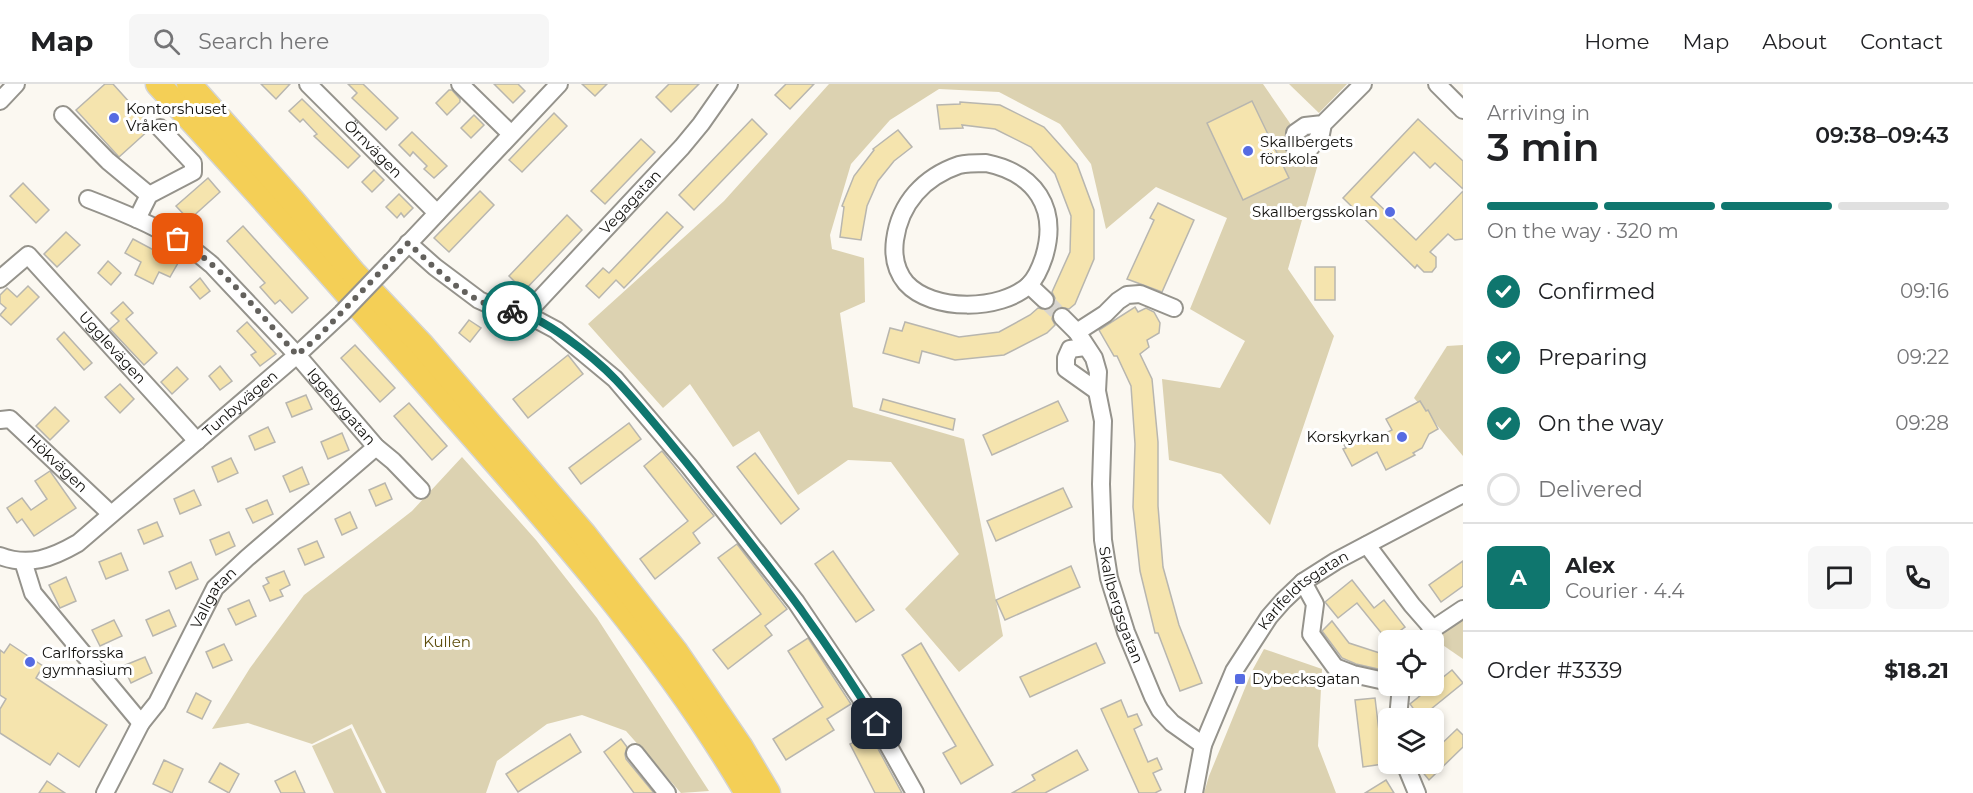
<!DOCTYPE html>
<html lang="en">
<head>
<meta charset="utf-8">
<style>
  :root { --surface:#fff; --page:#f6f6f6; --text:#202124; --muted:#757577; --line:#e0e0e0; --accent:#0f766e }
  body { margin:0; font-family:Montserrat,sans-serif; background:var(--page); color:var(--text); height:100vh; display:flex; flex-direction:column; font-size:22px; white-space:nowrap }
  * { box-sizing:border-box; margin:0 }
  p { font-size:20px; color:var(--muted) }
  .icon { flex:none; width:33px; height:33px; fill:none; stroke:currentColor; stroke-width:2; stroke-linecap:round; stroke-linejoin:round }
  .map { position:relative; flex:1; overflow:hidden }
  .sheet { display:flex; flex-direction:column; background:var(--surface); width:510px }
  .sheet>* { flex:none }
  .tools { position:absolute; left:1378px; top:546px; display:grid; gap:12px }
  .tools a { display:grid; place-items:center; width:66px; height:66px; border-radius:9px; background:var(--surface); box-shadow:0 3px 9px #0003; font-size:30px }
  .pin { position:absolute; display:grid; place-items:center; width:51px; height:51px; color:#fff; margin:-26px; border-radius:12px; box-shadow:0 3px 9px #0006 }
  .courier { position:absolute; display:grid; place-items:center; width:60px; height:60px; margin:-30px; border:4px solid #0f766e; border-radius:50%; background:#fff; color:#222; box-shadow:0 2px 8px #0007 }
  .head em { font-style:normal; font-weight:600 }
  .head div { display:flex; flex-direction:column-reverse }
  .head { display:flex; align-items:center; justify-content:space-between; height:102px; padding:0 24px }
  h1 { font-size:39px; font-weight:600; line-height:45px }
  .bar { display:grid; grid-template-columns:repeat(4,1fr); gap:9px 6px; align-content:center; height:72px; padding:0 24px }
  .bar i { height:8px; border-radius:4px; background:var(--line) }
  .bar .selected { background:var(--accent) }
  .bar p { grid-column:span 4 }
  .line { display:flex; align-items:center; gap:15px; padding:0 24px; border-top:2px solid var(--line) }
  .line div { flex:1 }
  .round { display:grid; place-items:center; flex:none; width:63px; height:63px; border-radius:9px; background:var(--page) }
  ol { padding:0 24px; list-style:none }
  li { display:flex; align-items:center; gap:18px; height:66px }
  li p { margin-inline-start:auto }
  li .icon { padding:6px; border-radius:50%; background:var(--accent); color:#fff; stroke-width:4 }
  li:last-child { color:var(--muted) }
  li i { width:33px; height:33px; border:3px solid var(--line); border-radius:50% }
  header { display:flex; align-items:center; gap:36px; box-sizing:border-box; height:84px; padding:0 30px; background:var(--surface); border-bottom:2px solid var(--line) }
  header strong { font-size:28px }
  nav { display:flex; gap:33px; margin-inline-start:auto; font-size:21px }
  .search { width:420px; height:54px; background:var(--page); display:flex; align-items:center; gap:15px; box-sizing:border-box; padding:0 21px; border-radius:9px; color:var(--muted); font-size:22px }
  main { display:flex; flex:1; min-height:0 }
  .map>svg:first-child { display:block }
  .green { fill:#dcd2b1 }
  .building { fill:#f5e4ae; stroke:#b8b6af; stroke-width:1.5 }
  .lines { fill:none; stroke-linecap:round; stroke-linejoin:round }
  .minor-tunnel { stroke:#d8d5cf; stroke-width:16; stroke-dasharray:16 8; stroke-linecap:butt }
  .minor-casing { stroke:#95938c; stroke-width:20 }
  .highway-casing { stroke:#d4d4d3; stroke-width:27 }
  .minor { stroke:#fff; stroke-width:16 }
  .highway { stroke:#f4cf56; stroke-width:24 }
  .minor-bridge-casing { stroke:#95938c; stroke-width:20; stroke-linecap:butt }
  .minor-bridge { stroke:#fff; stroke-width:16 }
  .done { stroke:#63615d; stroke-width:6; stroke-dasharray:0 10.8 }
  .route { stroke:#0f766e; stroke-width:8 }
  .poi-dot { fill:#566be2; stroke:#fff; stroke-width:2 }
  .labels { text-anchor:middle; stroke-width:6; stroke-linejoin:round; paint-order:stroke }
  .poi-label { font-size:15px; fill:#11100d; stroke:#fff; text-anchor:start }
  .street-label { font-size:15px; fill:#11100d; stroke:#fff }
  .park-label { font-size:15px; fill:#5d4c0b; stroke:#fff }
</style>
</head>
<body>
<header>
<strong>Map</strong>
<div class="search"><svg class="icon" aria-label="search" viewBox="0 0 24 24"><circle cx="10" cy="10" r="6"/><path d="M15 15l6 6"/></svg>Search here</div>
<nav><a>Home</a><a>Map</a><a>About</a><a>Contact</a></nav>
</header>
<main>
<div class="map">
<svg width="1463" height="709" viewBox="0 0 1463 709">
  <rect width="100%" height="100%" fill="#fbf8f1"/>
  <g class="green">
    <path d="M829,0H1263L1318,80L1288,185L1334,252L1270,441L1221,390L1169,376L1162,295L1220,304L1245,257L1190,225L1227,134L1156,103L1106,145L1091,80L1060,40L999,8L939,5L890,36L851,80L830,151L832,165L864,174L865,218L840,229L853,323L964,355L1003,552L959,588L905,525L959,470L891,378L848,376L798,411L759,347L733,363L690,300L663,324L588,240L724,117Z"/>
    <path d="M1289,0H1347L1319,29Z"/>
    <path d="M1463,261V372L1414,314L1447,262Z"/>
    <path d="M462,373L536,456L597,534L709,707L681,709L626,647L582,631L547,640L497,677L486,709H386L352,640L312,660L248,639L212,645L250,584L304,511L412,427Z"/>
    <path d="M1463,533V575L1434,555Z"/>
    <path d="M1264,565L1322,585L1318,662L1336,709H1204L1209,692L1252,587Z"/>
    <path d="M351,644L382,709H334L312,662Z"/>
  </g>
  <g class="building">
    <path d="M105,0H113L150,41V45L119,73L76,26Z"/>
    <path d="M261,0H290L276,15Z"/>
    <path d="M348,0H363L398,34L386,46L352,14L357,9Z"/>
    <path d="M494,0H518L525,7L513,19Z"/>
    <path d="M582,0H607L595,12Z"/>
    <path d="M669,0H699L671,28L656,13Z"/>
    <path d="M786,0H814L790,25L775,11Z"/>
    <path d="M449,6H452L460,15V18L447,31L436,19Z"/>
    <path d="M302,15L360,72L348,84L314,52L317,50L303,35L300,38L289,27Z"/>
    <path d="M1252,17L1289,94L1243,116L1207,39Z"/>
    <path d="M960,18L1000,21L1044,43L1077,80L1094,126V175L1075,220L1069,225L1060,223L1054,226L1052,235L1055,241L1047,249L1004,271L955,276L922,267L919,279L883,269L890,244L902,247L905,238L959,253L999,248L1030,231L1038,224L1047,226L1053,223L1055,214L1052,208L1070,168L1071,132L1055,90L1031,63L995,45L962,41L963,44L940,45L937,21L960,20Z"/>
    <path d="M554,29L567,42L522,88L509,76Z"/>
    <path d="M474,31L484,41L471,54L461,44Z"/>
    <path d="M752,35L767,50L694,126L679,111Z"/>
    <path d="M1418,35L1463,77V105L1435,79L1430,84L1414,68L1371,113L1416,156L1463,107V155L1455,156L1448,150L1430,168L1436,173V183L1432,188H1424L1417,181L1415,184L1343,114Z"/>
    <path d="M898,46L912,63L894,77L878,97L867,122L861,156L840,153L844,123L842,122L854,92L874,66L873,65Z"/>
    <path d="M412,48L447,82L434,94L424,85L427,82L413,68L410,72L399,61Z"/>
    <path d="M641,55L655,68L605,120L591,107Z"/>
    <path d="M374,86L384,96L372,108L362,98Z"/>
    <path d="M208,94L220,108L189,136L176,122Z"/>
    <path d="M23,99L49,126L36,139L10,112Z"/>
    <path d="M480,107L494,121L449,168L434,154Z"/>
    <path d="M399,110L413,124L404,133L401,129L397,134L386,123Z"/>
    <path d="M1158,119L1194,136L1162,208L1127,195L1154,136L1150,134Z"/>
    <path d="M667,128L683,143L624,204L616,196L599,214L586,202L603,184L609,189Z"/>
    <path d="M567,131L582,146L524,207L509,192Z"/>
    <path d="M243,142L308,214L292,229L280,216L275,220L260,203L265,199L227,157Z"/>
    <path d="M66,148L80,161L57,183L44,170Z"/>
    <path d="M133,155L178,179L170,193L159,188L153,200L135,191L141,178L125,169Z"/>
    <path d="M108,177L121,189L111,201L98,189Z"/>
    <rect x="1315" y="183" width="20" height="33"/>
    <path d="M200,194L210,207L200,215L190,203Z"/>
    <path d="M28,202L39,213L11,241L0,231L6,224L0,219V211L7,204L17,213Z"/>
    <path d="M123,218L133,229L126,235L157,269L144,281L110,245L119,237L111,229Z"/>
    <path d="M1135,223L1138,228L1146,224L1154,228L1160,239L1159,249L1147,256L1149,263L1140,270L1152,295L1158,358V422L1163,483L1179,541L1202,599L1180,607L1158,549H1155L1140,487L1133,423L1135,360L1131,302L1117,272H1114L1099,246Z"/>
    <path d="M469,236L481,244L470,258L459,249Z"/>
    <path d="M247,238L276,270L260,282L251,271L256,268L237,247Z"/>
    <path d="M64,248L92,279L84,286L57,255Z"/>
    <path d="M355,261L395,304L380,318L341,274Z"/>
    <path d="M568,271L583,290L528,334L513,315Z"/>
    <path d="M220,282L232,297L220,306L209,292Z"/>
    <path d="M177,283L188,295L172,310L161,298Z"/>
    <path d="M120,300L134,315L120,329L105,313Z"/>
    <path d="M306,311L312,325L292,333L286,319Z"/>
    <path d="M883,315L955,335L953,346L880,326Z"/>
    <path d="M1058,317L1068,337L992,371L983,351Z"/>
    <path d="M1420,317L1426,327L1428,326L1438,345L1429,350L1422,364L1413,369L1415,371L1386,386L1377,368L1352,382L1343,365L1346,364L1343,359L1353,354L1356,359L1364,354L1366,359L1392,346L1386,335Z"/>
    <path d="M409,319L447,362L432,376L394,332Z"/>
    <path d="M55,323L69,337L50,356L36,342Z"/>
    <path d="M629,339L641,355L581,400L569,384Z"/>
    <path d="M268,343L275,358L255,366L249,352Z"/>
    <path d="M342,349L349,366L328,375L321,358Z"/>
    <path d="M662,367L714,432L693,449L700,459L655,495L640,475L688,437L644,382Z"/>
    <path d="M755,369L799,425L781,440L737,383Z"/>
    <path d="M231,374L238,389L218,398L212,383Z"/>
    <path d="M302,383L309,400L290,408L283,392Z"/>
    <path d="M50,387L76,424L34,452L22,435L17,439L7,424L22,414L31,426L47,415L35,397Z"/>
    <path d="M385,399L392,415L376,422L369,406Z"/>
    <path d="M1063,404L1072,423L996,457L987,437Z"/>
    <path d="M194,406L201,421L180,430L174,415Z"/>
    <path d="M267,416L273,430L253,439L246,425Z"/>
    <path d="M350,428L357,444L342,451L335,435Z"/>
    <path d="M157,438L163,452L144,460L138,446Z"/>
    <path d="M229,448L235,462L216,471L210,456Z"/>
    <path d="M317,457L324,473L305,481L298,465Z"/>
    <path d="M737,460L787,525L765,542L772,551L728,585L713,566L761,530L718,474Z"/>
    <path d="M833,467L874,526L856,538L815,480Z"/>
    <path d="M121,469L128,486L106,495L99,478Z"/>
    <path d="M1463,477V502L1441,518L1429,501Z"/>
    <path d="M191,478L198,495L176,505L169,488Z"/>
    <path d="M1071,482L1080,503L1005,536L996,516Z"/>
    <path d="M284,487L290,501L280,506L283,512L270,517L263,502L269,499L266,494Z"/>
    <path d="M66,493L76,517L60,524L49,501Z"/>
    <path d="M1352,496L1374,524L1384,516L1405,543L1387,556L1357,519L1338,534L1325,518Z"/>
    <path d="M249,516L256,532L236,541L228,525Z"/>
    <path d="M169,526L176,542L153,552L146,536Z"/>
    <path d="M114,536L122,552L100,562L92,546Z"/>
    <path d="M1332,537L1349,559L1389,572L1387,587L1356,580L1342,574L1322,547Z"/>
    <path d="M808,554L851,620L827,635L834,646L786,676L773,655L823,623L788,567Z"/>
    <path d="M921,559L993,681L961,700L943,669L956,662L902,571Z"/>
    <path d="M1096,559L1105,579L1030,613L1020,593Z"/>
    <path d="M10,560L43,582L36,594L107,641L79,683L58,669L50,681L0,649V625L6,615L0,611V566L4,569Z"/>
    <path d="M224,560L232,576L213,584L206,568Z"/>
    <path d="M145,573L152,589L131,599L123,582Z"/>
    <path d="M1452,586L1463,599L1420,634L1410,620Z"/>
    <path d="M196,609L211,617L202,635L187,628Z"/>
    <path d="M1375,614L1383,680L1363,683L1355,616Z"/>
    <path d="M1121,616L1128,633L1137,630L1142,641L1134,645L1148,678L1157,674L1162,685L1153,689L1161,706L1155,709H1139L1101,625Z"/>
    <path d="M1457,645L1463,651V663L1429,696L1416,680H1434V667Z"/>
    <path d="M570,650L581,668L518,708L506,690Z"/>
    <path d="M870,650L883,674L902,709H875L850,660Z"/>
    <path d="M621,655L627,663L625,670L626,675L654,709H634L604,668Z"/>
    <path d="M1077,666L1088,686L1045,709H1012L1035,696L1032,691Z"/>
    <path d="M164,676L183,685L172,709L153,700Z"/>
    <path d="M220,679L239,690L229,709L209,698Z"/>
    <path d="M295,687L305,709H281L275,697Z"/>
    <path d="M1386,696L1394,709H1365Z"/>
    <path d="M47,697L65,709H39Z"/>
  </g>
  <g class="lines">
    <path class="minor-tunnel" d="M1045,216L1062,233"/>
    <defs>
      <g id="minor">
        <path id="s1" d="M308,0L437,129"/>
        <path d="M460,0L511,50"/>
        <path d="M1437,0L1463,26"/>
        <path d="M0,17L16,0"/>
        <path d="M63,31L108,77L149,111"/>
        <path d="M1323,40L1305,42L1295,49L1294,62L1311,63L1321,50L1323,40L1363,0"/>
        <path d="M986,79C1035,89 1059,124 1044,173C1041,182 1036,194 1029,201C1001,227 932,228 906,199C896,187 893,171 895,156C900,119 924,93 959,81C967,79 978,79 986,79Z"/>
        <path id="s2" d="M88,115C132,132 177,150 212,181L297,271L376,363L393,377L421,406"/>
        <path d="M137,135L149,111L193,88V79L160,44"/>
        <path d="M408,159L435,183L479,216L499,225L526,230L556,246L615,295L689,382L796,518L868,625L915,709"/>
        <path d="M392,177L559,0"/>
        <path id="s3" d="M0,195L28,171L197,357"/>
        <path d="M1029,201L1045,216"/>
        <path id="s4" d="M526,230L682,63L701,40L729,0"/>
        <path id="s5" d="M1062,233L1077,248L1094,274L1098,288L1097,307L1103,337L1101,400L1103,456L1109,494L1126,548L1153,613L1160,626L1172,639L1203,661"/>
        <path d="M1077,248L1105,230L1118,217L1127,211L1140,210L1174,224"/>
        <path d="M1085,263L1070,265L1066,274V285L1097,307"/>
        <path id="s6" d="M0,336L10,335L111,430"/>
        <path d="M1367,461L1412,521L1433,545"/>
        <path id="s7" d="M0,472C29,483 52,474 78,459L297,271L342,229"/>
        <path d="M23,477L33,509L141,639"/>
        <path d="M1303,498L1315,520L1311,550L1335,583L1353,590L1389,598"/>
        <path d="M1425,556L1433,545L1463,525"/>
        <path d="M1398,634L1401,602"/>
        <path d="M635,669L667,709"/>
        <path d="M1405,680L1417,709"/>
        <path id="s8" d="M105,709L141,639L157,619L215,504L247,474L376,363"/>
        <path id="s9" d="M1194,709L1203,661L1234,587L1269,533L1283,517L1303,498L1336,477L1463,410"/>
      </g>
      <g id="highway">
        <path d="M158,0C259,109 357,220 455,332C560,451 666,571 747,709"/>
        <path d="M189,0L293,117L353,188L422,261L584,450L676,568L740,662L768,709"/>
      </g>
    </defs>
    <use href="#minor" class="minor-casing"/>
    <use href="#highway" class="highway-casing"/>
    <use href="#minor" class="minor"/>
    <use href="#highway" class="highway"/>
    <defs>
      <path id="minor-bridge" d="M342,229L392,177"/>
    </defs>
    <use href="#minor-bridge" class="minor-bridge-casing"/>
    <use href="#minor-bridge" class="minor-bridge"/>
  </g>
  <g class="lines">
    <path class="done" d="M178,155C225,185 260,230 297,271L319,252L408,159C437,185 471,223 512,227"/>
    <path class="route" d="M512,227C541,230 595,274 616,296C652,334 685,377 718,418C775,489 830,561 877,640"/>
  </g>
  <g class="poi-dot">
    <circle cx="114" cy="34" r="6"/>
    <circle cx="1248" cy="67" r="6"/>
    <circle cx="1390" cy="128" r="6"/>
    <circle cx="1402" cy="353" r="6"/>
    <circle cx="30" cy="578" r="6"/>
    <rect x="1234" y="589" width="12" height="12" rx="3"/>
  </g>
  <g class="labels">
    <g class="poi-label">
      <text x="126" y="30">Kontorshuset<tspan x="126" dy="17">Vråken</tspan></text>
      <text x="1260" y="63">Skallbergets<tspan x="1260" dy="17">förskola</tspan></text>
      <text x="1378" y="133" text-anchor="end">Skallbergsskolan</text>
      <text x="1390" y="358" text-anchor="end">Korskyrkan</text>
      <text x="42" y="574">Carlforsska<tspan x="42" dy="17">gymnasium</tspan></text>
      <text x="1252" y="600">Dybecksgatan</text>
    </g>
    <g class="street-label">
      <text dy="5" stroke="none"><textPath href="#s1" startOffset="92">Örnvägen</textPath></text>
      <text dy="5" stroke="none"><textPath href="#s4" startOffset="153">Vegagatan</textPath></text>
      <text dy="5" stroke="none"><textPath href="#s3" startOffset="162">Ugglevägen</textPath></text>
      <text dy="5" stroke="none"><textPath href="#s7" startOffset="296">Tunbyvägen</textPath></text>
      <text dy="5" stroke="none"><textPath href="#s2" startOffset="333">Iggebygatan</textPath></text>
      <text dy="5" stroke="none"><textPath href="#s6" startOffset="75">Hökvägen</textPath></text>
      <text dy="5" stroke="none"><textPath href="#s9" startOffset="237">Karlfeldtsgatan</textPath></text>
      <text dy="5" stroke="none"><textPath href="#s8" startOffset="224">Vallgatan</textPath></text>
      <text dy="5" stroke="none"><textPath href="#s5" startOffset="303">Skallbergsgatan</textPath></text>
    </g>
    <g class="park-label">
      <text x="447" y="563">Kullen</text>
    </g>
  </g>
</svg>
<div class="tools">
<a><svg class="icon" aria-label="locate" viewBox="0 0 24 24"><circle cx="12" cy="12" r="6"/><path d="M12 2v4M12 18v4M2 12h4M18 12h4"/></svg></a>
<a><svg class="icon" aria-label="layers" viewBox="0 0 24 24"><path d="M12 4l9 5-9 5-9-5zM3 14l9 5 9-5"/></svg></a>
</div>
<div class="pin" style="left:178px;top:155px;background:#ea580c"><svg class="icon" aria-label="bag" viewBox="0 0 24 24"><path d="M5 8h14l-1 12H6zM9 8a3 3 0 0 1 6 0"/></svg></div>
<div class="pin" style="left:877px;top:640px;background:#1f2937"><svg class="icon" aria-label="home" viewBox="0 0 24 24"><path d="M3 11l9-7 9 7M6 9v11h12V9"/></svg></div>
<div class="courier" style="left:512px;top:227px"><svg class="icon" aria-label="bike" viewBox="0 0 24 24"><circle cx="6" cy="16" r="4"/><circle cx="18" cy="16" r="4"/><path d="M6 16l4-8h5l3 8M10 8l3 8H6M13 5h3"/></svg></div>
</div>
<section class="sheet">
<div class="head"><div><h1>3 min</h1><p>Arriving in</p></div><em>09:38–09:43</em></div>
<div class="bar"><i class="selected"></i><i class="selected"></i><i class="selected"></i><i></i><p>On the way · 320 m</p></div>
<ol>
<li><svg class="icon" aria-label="check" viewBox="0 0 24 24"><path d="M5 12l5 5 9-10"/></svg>Confirmed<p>09:16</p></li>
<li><svg class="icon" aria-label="check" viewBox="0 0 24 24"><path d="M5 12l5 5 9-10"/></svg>Preparing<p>09:22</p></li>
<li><svg class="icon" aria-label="check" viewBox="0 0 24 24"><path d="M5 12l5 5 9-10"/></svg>On the way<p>09:28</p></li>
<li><i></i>Delivered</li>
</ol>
<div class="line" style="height:108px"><b class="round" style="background:var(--accent);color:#fff">A</b><div><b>Alex</b><p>Courier · 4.4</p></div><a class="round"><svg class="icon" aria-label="chat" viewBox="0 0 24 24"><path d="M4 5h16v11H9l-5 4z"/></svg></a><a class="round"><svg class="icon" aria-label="phone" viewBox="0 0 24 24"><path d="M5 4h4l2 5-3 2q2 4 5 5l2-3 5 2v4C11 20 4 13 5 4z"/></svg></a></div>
<div class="line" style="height:78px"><div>Order #3339</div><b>$18.21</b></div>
</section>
</main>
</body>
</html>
